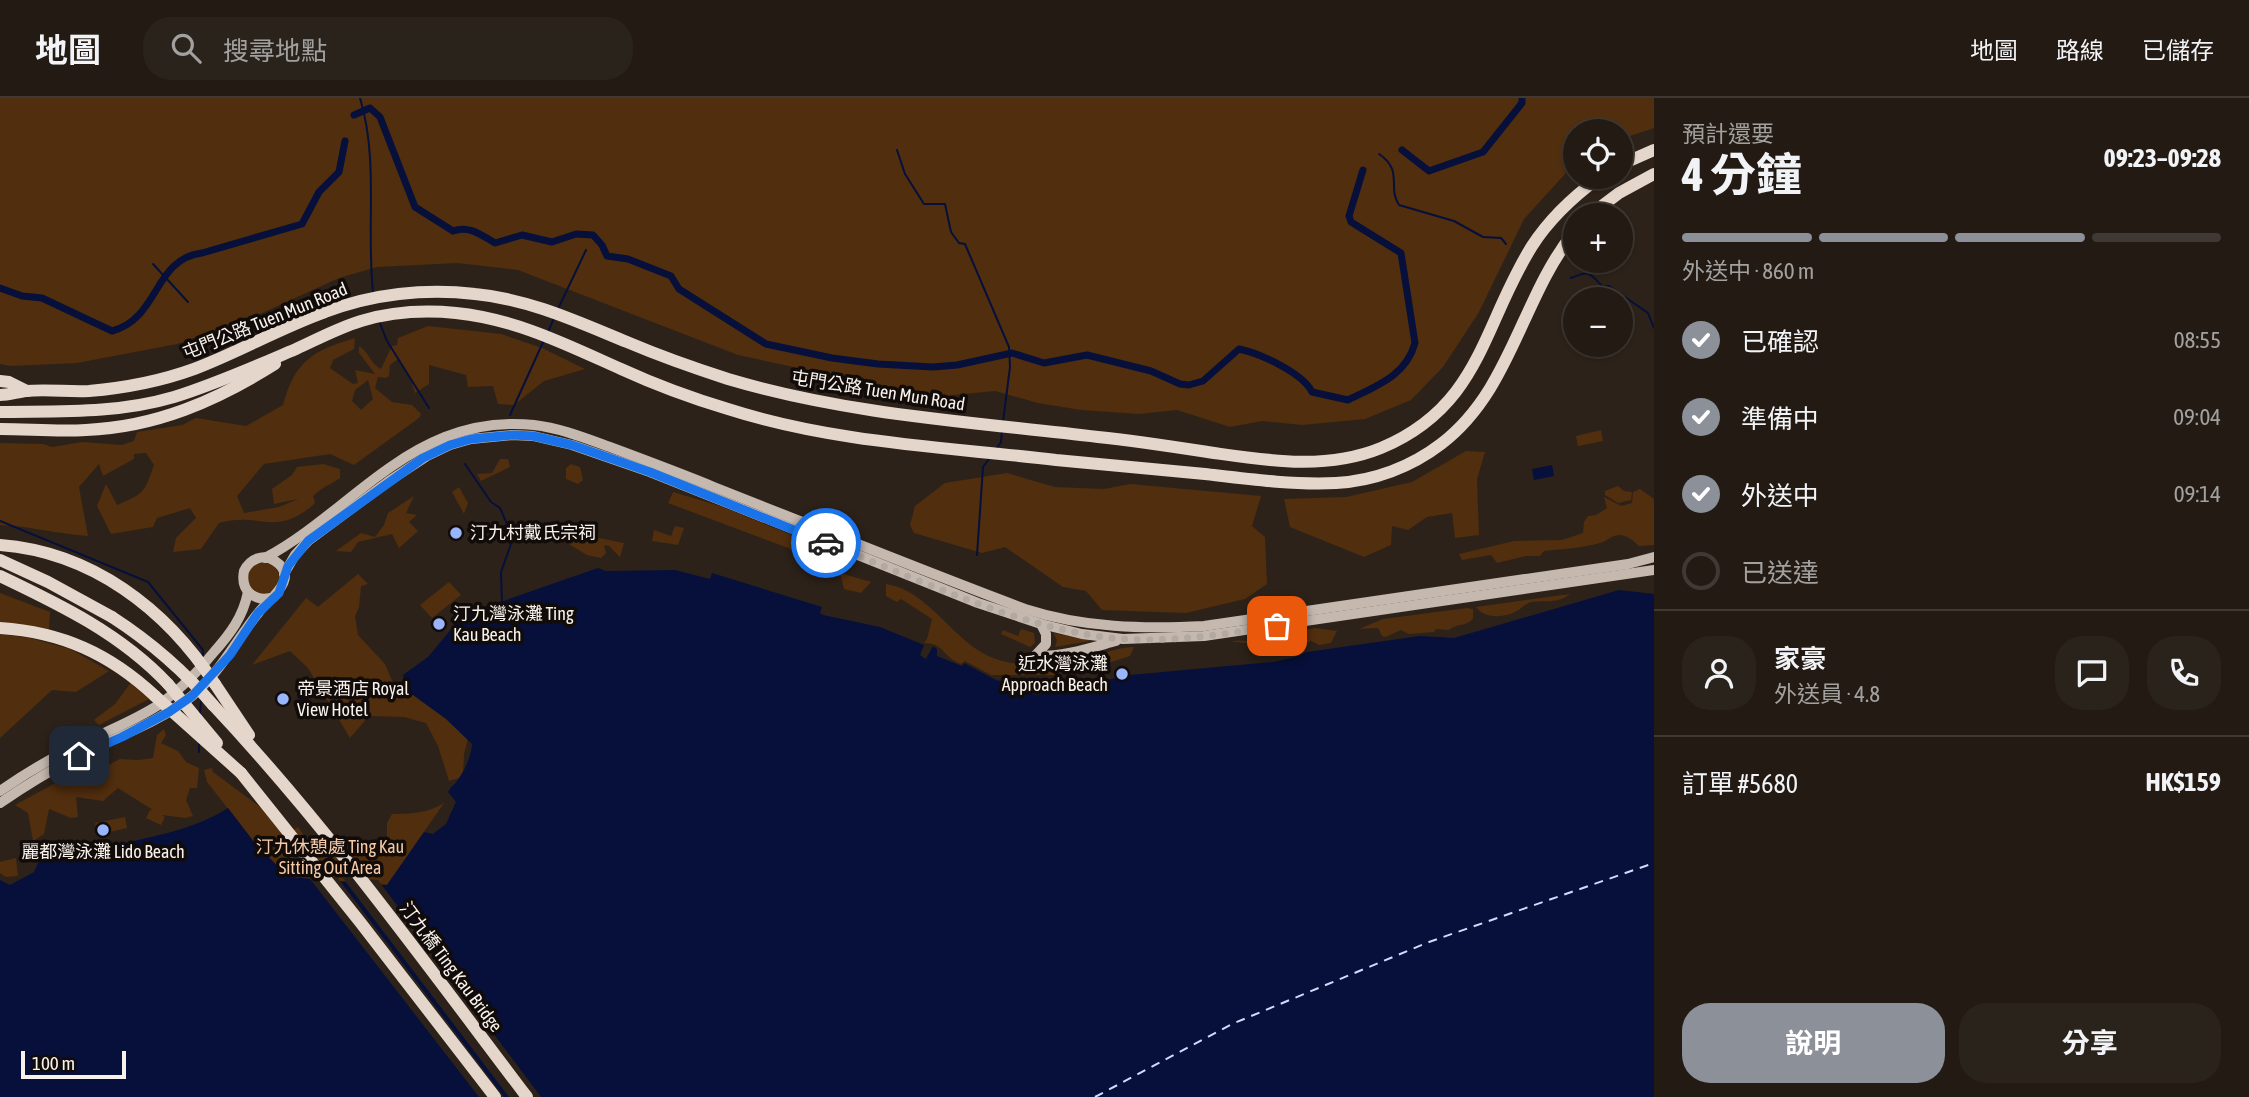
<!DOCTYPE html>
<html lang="zh-TW">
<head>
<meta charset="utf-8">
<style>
  :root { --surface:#221a13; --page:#2a231c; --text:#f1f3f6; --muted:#a2a1a0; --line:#3f3833; --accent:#8c9099 }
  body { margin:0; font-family:"Asap Condensed","Noto Sans TC",sans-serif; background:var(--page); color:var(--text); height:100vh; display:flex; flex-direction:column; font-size:26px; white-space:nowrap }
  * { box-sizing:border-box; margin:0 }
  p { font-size:23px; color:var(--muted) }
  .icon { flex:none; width:38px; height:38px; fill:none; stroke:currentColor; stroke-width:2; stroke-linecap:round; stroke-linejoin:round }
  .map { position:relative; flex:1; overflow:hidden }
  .panel { display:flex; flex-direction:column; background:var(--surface); width:595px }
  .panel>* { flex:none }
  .fabs { position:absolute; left:1563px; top:21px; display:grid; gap:14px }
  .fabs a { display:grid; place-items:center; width:70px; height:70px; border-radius:50%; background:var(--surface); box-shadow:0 2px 5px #0004,0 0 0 2px var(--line); font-size:35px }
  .scale { position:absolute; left:21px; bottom:18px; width:105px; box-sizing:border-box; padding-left:7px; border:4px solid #f9f2ec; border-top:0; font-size:19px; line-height:24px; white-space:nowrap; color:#f9f2ec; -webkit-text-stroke:5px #110c09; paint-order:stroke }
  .pin { position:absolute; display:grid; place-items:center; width:60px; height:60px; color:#fff; margin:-30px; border-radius:14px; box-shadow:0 4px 10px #0006 }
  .courier { position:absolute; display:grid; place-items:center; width:70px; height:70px; margin:-35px; border:5px solid #1a73e8; border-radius:50%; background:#fff; color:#222; box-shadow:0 2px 9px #0007 }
  .summary em { font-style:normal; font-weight:700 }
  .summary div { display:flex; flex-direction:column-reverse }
  .summary { display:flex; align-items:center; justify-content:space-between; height:119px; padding:0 28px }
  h1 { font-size:46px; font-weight:700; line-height:52px }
  .bar { display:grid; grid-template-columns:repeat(4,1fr); gap:10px 7px; align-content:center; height:84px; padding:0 28px }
  .bar i { height:9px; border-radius:5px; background:var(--line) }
  .bar .active { background:var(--accent) }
  .bar p { grid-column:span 4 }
  .line { display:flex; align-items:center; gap:18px; padding:0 28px; border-top:2px solid var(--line) }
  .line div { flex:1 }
  .round { display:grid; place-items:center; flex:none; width:74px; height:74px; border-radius:28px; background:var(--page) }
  ol { padding:0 28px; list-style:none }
  li { display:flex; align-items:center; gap:21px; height:77px }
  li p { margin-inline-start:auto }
  li .icon { padding:7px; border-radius:50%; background:var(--accent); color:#fff; stroke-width:4 }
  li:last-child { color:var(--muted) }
  li i { width:38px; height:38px; border:4px solid var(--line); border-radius:50% }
  .button { display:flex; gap:14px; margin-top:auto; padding:14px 28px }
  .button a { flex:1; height:80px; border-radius:28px; background:var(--accent); color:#fff; font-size:28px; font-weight:700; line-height:80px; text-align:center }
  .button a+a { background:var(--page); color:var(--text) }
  header { display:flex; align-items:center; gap:42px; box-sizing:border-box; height:98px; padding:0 35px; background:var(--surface); border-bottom:2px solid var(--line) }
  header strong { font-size:33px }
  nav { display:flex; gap:38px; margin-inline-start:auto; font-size:24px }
  .search { width:490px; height:63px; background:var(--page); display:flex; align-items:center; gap:18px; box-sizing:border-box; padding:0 24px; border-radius:28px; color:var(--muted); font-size:26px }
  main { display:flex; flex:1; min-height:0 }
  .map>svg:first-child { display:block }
  .green { fill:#512e0e; fill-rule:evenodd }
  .water { fill:#06103a }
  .pier { fill:#2d2219 }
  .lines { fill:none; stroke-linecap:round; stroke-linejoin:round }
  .stream { stroke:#06103a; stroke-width:2 }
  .canal { stroke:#06103a; stroke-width:7 }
  .ferry { stroke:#cfddfc; stroke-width:2; stroke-dasharray:9 7; stroke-linecap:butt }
  .primary { stroke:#c4b8af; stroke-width:10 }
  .highway { stroke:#e5d6cb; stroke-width:12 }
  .highway-bridge { stroke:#e5d6cb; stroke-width:12 }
  .done { stroke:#b2a9a2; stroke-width:7; stroke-dasharray:0 12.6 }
  .route { stroke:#1a73e8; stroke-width:9 }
  .poi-dot { fill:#98b5fd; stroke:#110c09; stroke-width:2.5 }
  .labels { text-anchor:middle; stroke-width:7; stroke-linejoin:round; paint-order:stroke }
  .street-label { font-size:18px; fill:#f9f2ec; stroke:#110c09 }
  .poi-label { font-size:18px; fill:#f9f2ec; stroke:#110c09; text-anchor:start }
  .park-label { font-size:18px; fill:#f6caa8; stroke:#110c09 }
</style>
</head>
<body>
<header>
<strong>地圖</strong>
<div class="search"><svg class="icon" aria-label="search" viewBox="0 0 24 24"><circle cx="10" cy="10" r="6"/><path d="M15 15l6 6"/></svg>搜尋地點</div>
<nav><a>地圖</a><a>路線</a><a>已儲存</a></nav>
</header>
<main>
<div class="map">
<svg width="1654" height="999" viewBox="0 0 1654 999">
  <rect width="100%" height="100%" fill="#2d2219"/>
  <g class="green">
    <path d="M0,0H1654V30L1621,41L1620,33H1575V65L1524,121L1479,214L1443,269L1411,302L1365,321L1302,327L1262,323L1230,329L1177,312L1139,316L1081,312L1038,305L995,293L933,299L738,257L518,172L457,165L377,169L339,180L260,216L177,246L77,265L11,268L0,266Z"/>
    <path d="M428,228L501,236L542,250L585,271L544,283L514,307L498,306L493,288L468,289L466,277L429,267V286L415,295L410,279L398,261L390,267L389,278L386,280L378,279L375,290L392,304L412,307L421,316L419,320L354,367L330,356L264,366L237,398L244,415L279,409L298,401L274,406L272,391L292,377L297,369L323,366L340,371V380C330,387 322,389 313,398L315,404L313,407C274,440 260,413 219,425L201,451L173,454L176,440L196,420L190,410L157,420L153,429L111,436L97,408L106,386L117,407C145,395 144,395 154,367L146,355L134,356V361L103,378L99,366L79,389L88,438C58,436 30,428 0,427V345L43,346L52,349L82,344L122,347L134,343L137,334L182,327L196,320L246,328L283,307C295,263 312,253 355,240L354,251L333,262L330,270L353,286L358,285L355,272L375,276L359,255V248C369,254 371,267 381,271L392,248L397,247L398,240ZM368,282L373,301L361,312L352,303L355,292Z"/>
    <path d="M1601,332L1603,343L1578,348L1576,338Z"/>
    <path d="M1466,353L1485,354L1477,381L1479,437L1455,440L1452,415L1427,419L1408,432L1392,428L1391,447L1364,459L1290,429L1284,401L1346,399L1412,384Z"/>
    <path d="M500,361H508L510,369L481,383L477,376L492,375Z"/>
    <path d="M571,366L580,369L583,382L578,386L566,381V370Z"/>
    <path d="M1007,375L1055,389L1104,391L1130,386L1261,398L1252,428L1265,439L1267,486L1245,501L1186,515L1102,512L1086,493L1063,489L1005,449L982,455L914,435L910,427L915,408L945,385Z"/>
    <path d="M1618,388L1624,393L1632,394L1631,402L1618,405L1605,397V393Z"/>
    <path d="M459,389L468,405L464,416L452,394Z"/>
    <path d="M1640,391L1654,401V447L1639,448C1633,442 1628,438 1620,437C1611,437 1608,443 1600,445C1582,450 1563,451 1544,453L1540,458H1526L1497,465L1491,457L1462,462L1459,456L1514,443L1562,442L1583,435L1584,424L1588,418L1596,417L1607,410L1604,399L1621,408L1632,405L1633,394Z"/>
    <path d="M673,394L723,409L813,446L831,460L799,454L668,405Z"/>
    <path d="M414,398L406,415L417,417L409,424L418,433L399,450L392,436L358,444L351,454L336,453L361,435L375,439L384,427L388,415Z"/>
    <path d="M675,428L684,430L678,447L652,443L654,432L671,438Z"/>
    <path d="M594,439L624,445L620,459L609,448L604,447L606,455L601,460L587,457L564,443L572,440Z"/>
    <circle cx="263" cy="480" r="16"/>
    <path d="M840,475L871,484L861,495L844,491Z"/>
    <path d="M358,476L368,486L361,488L359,509L355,518L358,537L385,566L396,592L432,603L469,637L464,656L463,679L449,683L438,648L426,625L404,619L369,618L350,640L308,570L290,553L252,567L306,500L318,509Z"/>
    <path d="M449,484L461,497L432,520L420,507Z"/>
    <path d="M886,486C930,492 954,547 996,561C1025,571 1063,566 1092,558C1108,555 1118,549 1134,549L1130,558L1102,567L1054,577H991L965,563L961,566C941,558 946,546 924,545L927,541L932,521L901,501L897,504L886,498Z"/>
    <path d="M0,495L50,514L49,531L0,524Z"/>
    <path d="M1570,496C1557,506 1546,502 1532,504C1526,505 1522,510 1517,513C1505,520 1484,521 1476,509Z"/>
    <path d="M1467,510L1473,511V521C1465,529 1457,525 1449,532L1436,531L1434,534L1409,536L1401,532L1386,539L1382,538L1378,530L1359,531L1383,521Z"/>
    <path d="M1315,530L1337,533L1331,545L1319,547L1311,543L1297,550L1294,545C1277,553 1270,554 1254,547C1248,544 1238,545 1231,543C1245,541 1253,545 1265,544C1283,544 1297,533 1315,530Z"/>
    <path d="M1021,531L1034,535L1035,545L1030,549L1001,536L1003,532L1018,538Z"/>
    <path d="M1053,535L1088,541L1090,543L1055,549L1057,542Z"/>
    <path d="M0,536L30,540L70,551L109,573L76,594L52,592L0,640Z"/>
    <path d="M132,583L151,600L99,627L94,622L115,606Z"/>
    <path d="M164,631L166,637L161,645L178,653L186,664L199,670L197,690H190L186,702L193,718L185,720L162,717L165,719L161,727L146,720L150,712H153L118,690L103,703L76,699L78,719L71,720L49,711L44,736L33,743L28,715L15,707L76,674L100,671L120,661L138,662L153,660L157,637Z"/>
    <path d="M212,670L213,674L292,733L298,729L306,740L309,738L342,737L352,748L387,747V725L392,716C409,716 429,715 444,705L387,787L288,779L254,744L207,684L204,672Z"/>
    <path d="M125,719L127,730L97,737L95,725Z"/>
    <path d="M16,760L18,778L6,779L0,775V764Z"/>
  </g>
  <g class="water">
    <path d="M1552,367L1554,378L1534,382L1532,371Z"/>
    <path d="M598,470L606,473L675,472L710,481L712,475L822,509L820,515L823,517L880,529L924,547L920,557L926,561L933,548L937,551V558L962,568L964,565L996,582L1033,590L1029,595L1036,597L1130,577L1273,564L1292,560L1307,554L1420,538L1454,540L1619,492L1654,496V999H0V782L10,787L34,774L40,761C68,761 98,752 125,745C160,737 197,730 228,710L254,744L288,779L387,787L424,734L433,736L446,726L456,704L448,694C451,688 456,686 459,680C466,670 471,658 472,646L446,621L406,592L403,577L428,559L463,517Z"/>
    <path d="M305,589L308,615L300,616L298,590Z"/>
  </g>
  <g class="pier">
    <path d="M307,777L337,779L504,999H479Z"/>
    <path d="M342,779L378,782L541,999H509Z"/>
  </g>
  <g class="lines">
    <g class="stream">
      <path d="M360,0C379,63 366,129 373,194"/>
      <path d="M897,52L905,76L924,106H945L951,134L959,145L965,146L1009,249L1010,269L1003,324"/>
      <path d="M1379,56C1404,73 1387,89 1399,107L1454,123L1483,139L1501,140L1506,146"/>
      <path d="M153,166L188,204"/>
      <path d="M1571,180C1589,172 1589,174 1602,188H1609L1648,215L1654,230"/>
      <path d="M558,211L586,152"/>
      <path d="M379,223L387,243L429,310"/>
      <path d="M548,234L554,220"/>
      <path d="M510,317L544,242"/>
      <path d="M996,351L1001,344L1002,333"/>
      <path d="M465,366L491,404L500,410L510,433L512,443L501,474L502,506"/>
      <path d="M0,423L148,484L203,552V559"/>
      <path d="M977,457L983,369L989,361"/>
      <path d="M200,615L201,603"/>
      <path d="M199,654V645"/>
    </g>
    <g class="canal">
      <path d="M354,17L370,10L380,19L415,109L453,133C469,127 481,137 495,145L522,137L552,144L576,136L593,137L602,147L607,158L628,161L671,178L679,191L766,246L832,260L878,266L933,269L957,267L1012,255L1044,265L1087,257L1151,273L1180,286L1189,287L1203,283L1239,251C1259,255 1303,275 1312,294L1348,302C1376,288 1406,278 1415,245L1401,155L1351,124L1349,118L1363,72"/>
      <path d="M1402,52L1429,73L1483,54L1522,5V0"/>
      <path d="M0,190L22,198L42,200L112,233C160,220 153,161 202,155L302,126L319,94L339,74L345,43"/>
    </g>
    <path class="ferry" d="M1095,999L1232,926L1429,844L1654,765"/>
    <g class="primary">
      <path d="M265,460C329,426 377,366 445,339C473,328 504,324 534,327C560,330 585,340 610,349C645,362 680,375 714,389C818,430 921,472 1025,511C1084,530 1143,531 1204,528L1628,466L1654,459"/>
      <path d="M284,476L295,457L308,443L389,383L427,358L450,347L471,341L512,337L533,338L572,347L650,374L978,505L1041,526L1082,536L1123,541L1204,538L1654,472"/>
      <path d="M1035,558C1063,559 1090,550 1116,543"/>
      <path d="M1035,558L1046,546V536L1041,526"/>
      <path d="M0,693C23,677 48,662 74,649C102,635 133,624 160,606C181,591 198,574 214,554C230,536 243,519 248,494"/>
      <path d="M0,705C25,688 51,672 78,658C116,639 158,625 192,598C220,575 236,542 259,514C269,501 301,480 275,463C263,455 250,461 244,473C240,493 255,505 274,499"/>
    </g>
    <g class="highway">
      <path d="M1620,67L1654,52"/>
      <path d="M1590,117L1619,95L1654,76"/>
      <path d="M0,283L9,284L27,293"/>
      <path d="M0,297C9,297 17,294 26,293C47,291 68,294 89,293C124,290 161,283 194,271C239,254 280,230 325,214C372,196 425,190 475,196C529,201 578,224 627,244C660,258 694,270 728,281C849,317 974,324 1098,339C1137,343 1175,349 1214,355C1270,363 1327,372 1381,350C1481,308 1482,228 1532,148C1550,120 1574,98 1600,79"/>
      <path d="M0,314C59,313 116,316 174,299C216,286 256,268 296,251C318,241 338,230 361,223C391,214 425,212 456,215C516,221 567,247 621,271C656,287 691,300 728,311C834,345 946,349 1056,362C1106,367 1155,371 1205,376C1248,381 1292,387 1336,385C1374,383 1411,369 1441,346C1512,292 1521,199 1575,133"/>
      <path d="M0,331C29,331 57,334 86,332C156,329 216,303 275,266"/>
      <path d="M0,462L48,484L112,519"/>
      <path d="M0,478C61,507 121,536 168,586"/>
      <path d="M0,530C62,534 110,556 155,598"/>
      <path d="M215,586L249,637"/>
      <path d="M213,607C328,729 426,866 527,999"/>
      <path d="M241,675L360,824L495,999"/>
    </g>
    <g class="highway-bridge">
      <path d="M0,447C92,454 166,511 215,586"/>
      <path d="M112,519C149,543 185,574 213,607"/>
      <path d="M168,586L217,645"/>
      <path d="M155,598L241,675"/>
    </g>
  </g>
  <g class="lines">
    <path class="done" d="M826,445C917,480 1027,535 1124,541C1175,544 1227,536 1277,528"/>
    <path class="route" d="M79,658L122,639L169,614L192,598L230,557L258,515L279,495L288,468L308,443L423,360L450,347L471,341L512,337L533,338L572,347L650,374L826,445"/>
  </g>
  <g class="poi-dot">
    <circle cx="456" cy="435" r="7"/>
    <circle cx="439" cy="526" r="7"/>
    <circle cx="1122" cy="576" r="7"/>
    <circle cx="283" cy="601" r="7"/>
    <circle cx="103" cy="732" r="7"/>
  </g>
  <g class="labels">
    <g class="street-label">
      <text transform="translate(265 223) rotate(-22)" y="6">屯門公路 Tuen Mun Road</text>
      <text transform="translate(878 293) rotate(9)" y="6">屯門公路 Tuen Mun Road</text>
      <text transform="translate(451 869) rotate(53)" y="6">汀九橋 Ting Kau Bridge</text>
    </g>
    <g class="poi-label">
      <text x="470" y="441">汀九村戴氏宗祠</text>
      <text x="453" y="522">汀九灣泳灘 Ting<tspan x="453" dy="21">Kau Beach</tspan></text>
      <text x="1108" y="572" text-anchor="end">近水灣泳灘<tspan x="1108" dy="21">Approach Beach</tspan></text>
      <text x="297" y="597">帝景酒店 Royal<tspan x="297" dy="21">View Hotel</tspan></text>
      <text x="103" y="760" text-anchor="middle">麗都灣泳灘 Lido Beach</text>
    </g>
    <g class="park-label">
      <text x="330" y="755">汀九休憩處 Ting Kau<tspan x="330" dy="21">Sitting Out Area</tspan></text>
    </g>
  </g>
</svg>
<div class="fabs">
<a><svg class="icon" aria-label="locate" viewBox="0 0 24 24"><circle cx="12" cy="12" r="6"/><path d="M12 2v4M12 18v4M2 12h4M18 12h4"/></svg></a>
<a>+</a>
<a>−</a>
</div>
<div class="scale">100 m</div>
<div class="pin" style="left:1277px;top:528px;background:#ea580c"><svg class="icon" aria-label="bag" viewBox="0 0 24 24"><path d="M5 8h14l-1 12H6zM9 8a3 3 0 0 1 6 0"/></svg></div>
<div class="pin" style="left:79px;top:658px;background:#1f2937"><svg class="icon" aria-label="home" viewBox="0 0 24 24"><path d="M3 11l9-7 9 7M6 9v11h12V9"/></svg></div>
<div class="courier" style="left:826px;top:445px"><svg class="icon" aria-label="car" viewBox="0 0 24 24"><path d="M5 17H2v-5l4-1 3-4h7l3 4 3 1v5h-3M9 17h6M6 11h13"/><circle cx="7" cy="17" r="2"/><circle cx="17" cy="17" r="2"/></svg></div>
</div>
<section class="panel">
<div class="summary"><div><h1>4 分鐘</h1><p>預計還要</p></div><em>09:23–09:28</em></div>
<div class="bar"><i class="active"></i><i class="active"></i><i class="active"></i><i></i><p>外送中 · 860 m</p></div>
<ol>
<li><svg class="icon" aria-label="check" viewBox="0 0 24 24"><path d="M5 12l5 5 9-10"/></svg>已確認<p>08:55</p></li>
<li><svg class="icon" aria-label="check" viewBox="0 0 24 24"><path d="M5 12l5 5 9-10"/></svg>準備中<p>09:04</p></li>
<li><svg class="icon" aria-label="check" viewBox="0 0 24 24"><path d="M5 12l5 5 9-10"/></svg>外送中<p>09:14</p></li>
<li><i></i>已送達</li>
</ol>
<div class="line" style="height:126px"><a class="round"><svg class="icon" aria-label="person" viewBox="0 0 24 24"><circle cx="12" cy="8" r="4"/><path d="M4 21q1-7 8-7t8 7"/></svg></a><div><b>家豪</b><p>外送員 · 4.8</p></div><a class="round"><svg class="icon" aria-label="chat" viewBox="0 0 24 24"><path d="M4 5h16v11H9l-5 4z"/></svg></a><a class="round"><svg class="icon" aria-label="phone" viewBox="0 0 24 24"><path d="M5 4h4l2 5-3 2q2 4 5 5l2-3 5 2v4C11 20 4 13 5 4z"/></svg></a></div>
<div class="line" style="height:91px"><div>訂單 #5680</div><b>HK$159</b></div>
<div class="button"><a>說明</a><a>分享</a></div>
</section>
</main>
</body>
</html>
